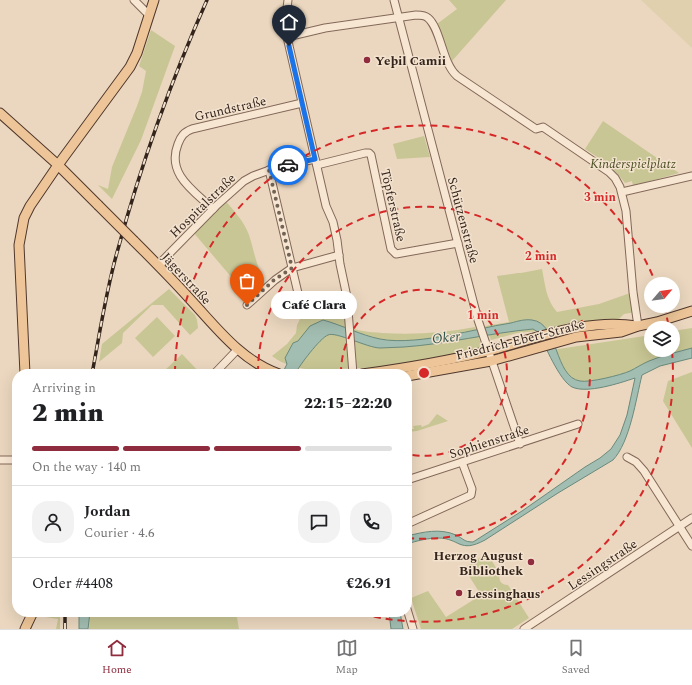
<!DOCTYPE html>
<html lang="en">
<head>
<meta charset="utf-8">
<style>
  :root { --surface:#fff; --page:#f2f2f2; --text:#202124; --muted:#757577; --line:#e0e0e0; --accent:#8f2c3d }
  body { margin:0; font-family:Spectral,serif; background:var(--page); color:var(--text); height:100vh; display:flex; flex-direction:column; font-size:15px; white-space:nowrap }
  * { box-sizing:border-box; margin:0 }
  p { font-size:13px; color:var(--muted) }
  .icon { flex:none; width:22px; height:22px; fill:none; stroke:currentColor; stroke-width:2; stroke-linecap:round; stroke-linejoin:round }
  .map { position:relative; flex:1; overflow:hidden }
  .drawer { position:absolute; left:12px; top:369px; width:400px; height:248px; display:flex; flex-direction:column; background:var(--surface); border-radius:16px; box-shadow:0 4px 16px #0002 }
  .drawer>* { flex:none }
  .needle { width:26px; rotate:61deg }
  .fabs { position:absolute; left:644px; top:277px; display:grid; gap:8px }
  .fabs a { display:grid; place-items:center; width:36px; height:36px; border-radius:50%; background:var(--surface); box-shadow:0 4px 16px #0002; font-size:20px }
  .pin { position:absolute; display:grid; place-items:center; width:34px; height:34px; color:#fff; margin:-41px -17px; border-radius:50% 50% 50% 0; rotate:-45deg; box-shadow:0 0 4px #0007 }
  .pin .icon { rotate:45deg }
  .courier { position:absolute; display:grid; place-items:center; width:40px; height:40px; margin:-20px; border:3px solid #1a73e8; border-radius:50%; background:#fff; color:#222; box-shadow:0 1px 5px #0007 }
  .bubble { position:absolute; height:28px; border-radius:14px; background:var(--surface); box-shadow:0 4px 16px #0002; font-size:13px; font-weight:800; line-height:28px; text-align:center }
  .summary em { font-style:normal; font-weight:800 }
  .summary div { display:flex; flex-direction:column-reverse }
  .summary { display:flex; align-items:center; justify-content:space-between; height:68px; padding:0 20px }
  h1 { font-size:26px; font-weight:800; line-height:30px }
  .bar { display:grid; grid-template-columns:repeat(4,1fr); gap:6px 4px; align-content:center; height:48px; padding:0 20px }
  .bar i { height:5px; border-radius:3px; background:var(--line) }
  .bar .selected { background:var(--accent) }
  .bar p { grid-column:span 4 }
  .line { display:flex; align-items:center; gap:10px; padding:0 20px; border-top:1px solid var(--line) }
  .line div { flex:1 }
  .round { display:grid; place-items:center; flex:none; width:42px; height:42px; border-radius:16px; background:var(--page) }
  .menu { display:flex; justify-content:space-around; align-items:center; height:56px; border-top:1px solid var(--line); background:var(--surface); font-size:11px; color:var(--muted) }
  .menu a { display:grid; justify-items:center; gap:2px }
  .menu .selected { color:var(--accent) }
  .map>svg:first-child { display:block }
  .farmland { fill:#e0d0ad }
  .green { fill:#c8c694 }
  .water { fill:#a2bdb1; stroke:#6a8a7d }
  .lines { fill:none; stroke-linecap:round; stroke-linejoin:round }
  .minor-casing { stroke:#836859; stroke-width:9 }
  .major-casing { stroke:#50382d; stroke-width:11 }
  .minor { stroke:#f7e6d2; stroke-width:7 }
  .major { stroke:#edc598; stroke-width:9 }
  .rail-casing { stroke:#33241c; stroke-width:3.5 }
  .rail { stroke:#f3e2ce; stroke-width:2; stroke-dasharray:6; stroke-linecap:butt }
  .major-bridge-casing { stroke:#50382d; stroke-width:11; stroke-linecap:butt }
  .major-bridge { stroke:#edc598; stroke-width:9 }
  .done { stroke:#736355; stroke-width:4; stroke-dasharray:0 7.2 }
  .route { stroke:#1a73e8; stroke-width:5 }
  .ring { fill:none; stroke:#d62828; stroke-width:2; stroke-dasharray:7 5 }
  .poi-dot { fill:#8f2c3d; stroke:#f3e2ce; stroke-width:1.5 }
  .labels { text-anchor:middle; stroke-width:3; stroke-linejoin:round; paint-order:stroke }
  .poi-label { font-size:13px; font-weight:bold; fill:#33241c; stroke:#f3e2ce; text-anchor:start }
  .street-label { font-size:13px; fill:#33241c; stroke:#f3e2ce }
  .park-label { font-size:13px; font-style:italic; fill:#4b4e24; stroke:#f3e2ce }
  .water-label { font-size:14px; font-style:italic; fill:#2c5249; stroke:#f3e2ce }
  .centre { fill:#d62828; stroke:#f3e2ce; stroke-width:2 }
  .ring-label { font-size:12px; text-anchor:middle; font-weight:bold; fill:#d62828; stroke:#f3e2ce; stroke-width:3; stroke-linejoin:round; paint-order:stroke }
</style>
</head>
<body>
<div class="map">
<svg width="692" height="629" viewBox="0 0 692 629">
  <rect width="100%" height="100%" fill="#ebd7bf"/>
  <path class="farmland" d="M641,0H692V48Z"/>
  <g class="green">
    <path d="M449,0H506L452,61L437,24L457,9Z"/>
    <path d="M151,30L175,46L141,140L112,199L98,185L108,189L112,167L137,106L142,92L146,71L139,66Z"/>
    <path d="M603,121L679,173L633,186L632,181L625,183C614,168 601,159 585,149Z"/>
    <path d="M424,136L430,157L397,159L393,144Z"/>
    <path d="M224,199C233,210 244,221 249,235C254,250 255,262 263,277L254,286L244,292L193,232Z"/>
    <path d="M542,269C545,284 546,300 557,312L599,304L633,292L636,312L624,314L619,319L571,323L538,331L517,333L491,340L485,326L509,322L497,276L518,273H521Z"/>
    <path d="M169,289L195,315L197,320L198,328L190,335L163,305H152L123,333L122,343L99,362L102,344Z"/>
    <path d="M304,311L345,312V326C357,331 369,332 382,333C413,335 444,333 475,327L482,347L477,351L385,367L312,370C298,368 283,365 272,356L287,344L296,333L297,325Z"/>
    <path d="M157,317L175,336L153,357L135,338Z"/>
    <path d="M692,328V354L641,373L576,384L565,376L552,350L651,335V350H673V331Z"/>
    <path d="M182,354L201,374H162V373Z"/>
    <path d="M692,372V448L663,401L668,381Z"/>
    <path d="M437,414L448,421L417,431L407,432V429H414L413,426L421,425L422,427L429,424Z"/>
    <path d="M487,553L500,574C498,580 501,585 508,585L529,618L512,629H421L411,598L428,591L446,617L481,595L464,568Z"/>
    <path d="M39,612H60V629H56L58,619L39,616Z"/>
    <path d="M90,612H236L239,629H89Z"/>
  </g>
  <g class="water">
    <path d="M323,320C342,325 360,335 380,339C399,343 430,339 449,335C470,332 490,326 511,323C518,321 525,319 532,320C559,323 554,377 580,381C589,383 621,375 630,371C636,368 642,364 649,361C663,355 678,352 692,348V358L660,366L642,375C636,399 630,442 613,460L558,493L485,540C459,554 460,538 438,538C428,538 416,541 407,544V536C423,532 440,528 456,535C464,539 464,542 473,542L522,511L585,467L600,458L611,449L620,435L627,415L635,378C620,383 587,394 572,387C559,380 545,345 538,332L533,329C490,333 447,344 404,347C396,347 388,348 380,348C368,348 335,331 328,335C320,338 299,366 295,374H282L287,364L285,358L293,343L298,341L310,326Z"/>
    <path d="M79,612H90L88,629H79Z"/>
    <path d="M389,612H400L403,629H391Z"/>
  </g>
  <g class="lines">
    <defs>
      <g id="minor">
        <path d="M134,0L149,15"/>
        <path d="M288,0L286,16L287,37L326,206L333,222L337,240L340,264L347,297L353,374"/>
        <path d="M394,0L478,320L520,444"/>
        <path d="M287,37L325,28L416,15C420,15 425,15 428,18C441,29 442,63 457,76L536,129L543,127L609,172L615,178L620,187L626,211L633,292L638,326"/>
        <path d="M317,165L365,153H369L371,155L391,249L396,254L458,243"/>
        <path d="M269,170L302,310L311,312H349"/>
        <path d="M622,192L692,176"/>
        <path d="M213,209C194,191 166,174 178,144C181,136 184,132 192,129L302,103"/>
        <path d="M160,267L163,260L216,206L244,181L253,176L275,168L315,159"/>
        <path d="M247,305L275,280L292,268L339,255"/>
        <path d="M214,374L237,350"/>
        <path d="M627,457L636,462L644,471L692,546"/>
        <path d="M0,460H17"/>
        <path d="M407,480L578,424"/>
        <path d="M407,524L471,495L472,489L462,462"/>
        <path d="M407,609L413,629"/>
        <path d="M524,629L692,518"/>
      </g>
      <g id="major">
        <path d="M0,113L58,165L98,205"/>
        <path d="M134,241C153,260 171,278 189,298C216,327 240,360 279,374"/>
        <path d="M25,374L19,245L24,218L30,206L58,165L130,67L137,53L154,0"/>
        <path d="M362,374C405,368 447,361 488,351C537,338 587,318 637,326"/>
        <path d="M407,376L491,361L576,337L621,332L638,326L657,322L692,311"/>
        <path d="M25,629L33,612"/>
      </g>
    </defs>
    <use href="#minor" class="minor-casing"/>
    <use href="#major" class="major-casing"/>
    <use href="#minor" class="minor"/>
    <use href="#major" class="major"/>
    <defs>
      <g id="rail">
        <path d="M92,374C100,332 106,290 118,249C141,164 171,81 207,0"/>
        <path d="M65,629V612"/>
      </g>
    </defs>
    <use href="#rail" class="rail-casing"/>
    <use href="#rail" class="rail"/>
    <defs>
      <path id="major-bridge" d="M98,205L134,241"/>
    </defs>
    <use href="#major-bridge" class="major-bridge-casing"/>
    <use href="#major-bridge" class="major-bridge"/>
  </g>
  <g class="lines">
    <path class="done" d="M247,305L274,280L292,268L269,170L288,165"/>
    <path class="route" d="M288,165L315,159L289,46"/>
  </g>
  <g class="ring">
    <path d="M341 374A83 83 0 1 1 407 454"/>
    <path d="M258 373A166 166 0 1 1 408 538"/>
    <path d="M175 373A249 249 0 0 1 656 284M664 306A249 249 0 0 1 669 328M672 351A249 249 0 0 1 355 612"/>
  </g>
  <g class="poi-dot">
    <circle cx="367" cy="60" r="4"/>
    <circle cx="531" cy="562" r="4"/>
    <circle cx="459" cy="593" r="4"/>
  </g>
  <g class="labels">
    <g class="poi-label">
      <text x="375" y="65">Yeþil Camii</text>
      <text x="523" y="560" text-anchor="end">Herzog August<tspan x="523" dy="15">Bibliothek</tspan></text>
      <text x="467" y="598">Lessinghaus</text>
    </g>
    <g class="street-label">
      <text transform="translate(230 108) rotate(-13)" y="5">Grundstraße</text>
      <text transform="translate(202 205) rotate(-44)" y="5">Hospitalstraße</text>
      <text transform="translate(394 205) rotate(77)" y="5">Töpferstraße</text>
      <text transform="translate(464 220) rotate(75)" y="5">Schützenstraße</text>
      <text transform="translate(187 278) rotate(47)" y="5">Jägerstraße</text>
      <text transform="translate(520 339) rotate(-14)" y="5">Friedrich-Ebert-Straße</text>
      <text transform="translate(489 441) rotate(-18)" y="5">Sophienstraße</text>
      <text transform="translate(602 564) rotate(-34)" y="5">Lessingstraße</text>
    </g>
    <g class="park-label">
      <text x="633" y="168">Kinderspielplatz</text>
    </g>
    <g class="water-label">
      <text transform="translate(446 337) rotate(-6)" y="5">Oker</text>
    </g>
  </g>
  <circle cx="424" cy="373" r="6" class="centre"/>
  <g class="ring-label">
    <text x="600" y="201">3 min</text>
    <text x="541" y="260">2 min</text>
    <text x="483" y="319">1 min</text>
  </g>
</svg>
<div class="fabs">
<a><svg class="needle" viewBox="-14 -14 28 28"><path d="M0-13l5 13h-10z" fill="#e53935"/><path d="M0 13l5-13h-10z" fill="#757577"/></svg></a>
<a><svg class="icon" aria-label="layers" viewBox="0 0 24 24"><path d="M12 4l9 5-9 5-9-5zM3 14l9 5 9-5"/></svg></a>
</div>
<div class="pin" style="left:247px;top:305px;background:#ea580c"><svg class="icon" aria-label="bag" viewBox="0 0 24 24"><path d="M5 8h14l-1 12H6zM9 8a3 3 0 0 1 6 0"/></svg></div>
<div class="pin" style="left:289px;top:46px;background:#1f2937"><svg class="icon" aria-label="home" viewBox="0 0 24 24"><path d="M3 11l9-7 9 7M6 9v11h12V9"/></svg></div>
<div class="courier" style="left:288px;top:165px"><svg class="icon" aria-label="car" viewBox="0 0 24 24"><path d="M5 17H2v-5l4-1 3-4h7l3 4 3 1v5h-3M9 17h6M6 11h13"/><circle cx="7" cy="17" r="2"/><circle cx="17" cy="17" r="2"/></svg></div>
<div class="bubble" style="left:271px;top:291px;width:86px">Café Clara</div>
<section class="drawer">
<div class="summary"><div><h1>2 min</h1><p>Arriving in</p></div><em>22:15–22:20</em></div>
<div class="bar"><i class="selected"></i><i class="selected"></i><i class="selected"></i><i></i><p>On the way · 140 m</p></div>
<div class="line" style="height:72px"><a class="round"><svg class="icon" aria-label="person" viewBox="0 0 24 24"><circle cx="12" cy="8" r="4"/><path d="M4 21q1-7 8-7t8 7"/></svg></a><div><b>Jordan</b><p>Courier · 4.6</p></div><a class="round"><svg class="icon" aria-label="chat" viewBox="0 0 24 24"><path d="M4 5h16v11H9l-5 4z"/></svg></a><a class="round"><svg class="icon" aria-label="phone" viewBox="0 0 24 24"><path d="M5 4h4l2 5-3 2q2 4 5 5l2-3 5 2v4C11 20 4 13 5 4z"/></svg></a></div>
<div class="line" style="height:52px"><div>Order #4408</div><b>€26.91</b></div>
</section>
</div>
<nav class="menu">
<a class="selected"><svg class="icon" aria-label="home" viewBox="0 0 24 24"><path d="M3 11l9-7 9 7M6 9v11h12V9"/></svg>Home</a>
<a><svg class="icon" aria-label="map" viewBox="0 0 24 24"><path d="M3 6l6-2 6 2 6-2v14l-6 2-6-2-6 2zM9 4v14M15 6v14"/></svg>Map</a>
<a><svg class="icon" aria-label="saved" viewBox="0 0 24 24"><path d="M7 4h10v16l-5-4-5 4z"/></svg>Saved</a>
</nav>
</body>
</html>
